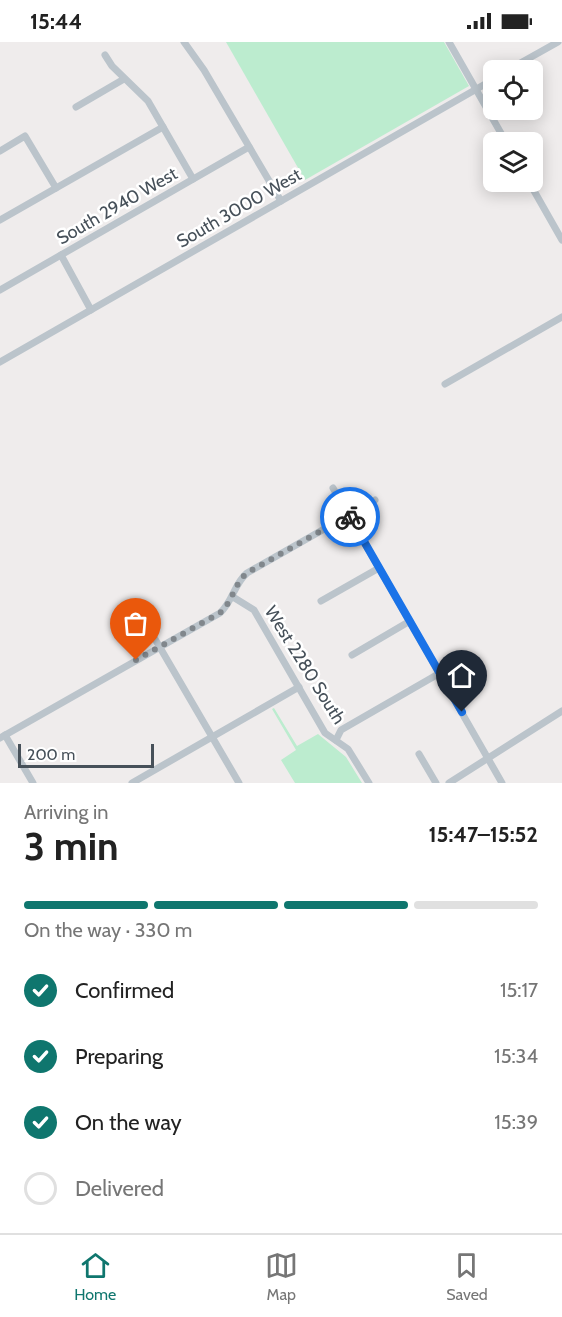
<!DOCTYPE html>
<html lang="en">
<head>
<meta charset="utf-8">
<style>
  :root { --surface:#fff; --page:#f6f6f6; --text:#222; --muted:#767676; --line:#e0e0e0; --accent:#0f766e }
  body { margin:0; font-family:Cabin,sans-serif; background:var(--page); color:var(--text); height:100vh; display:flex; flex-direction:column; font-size:22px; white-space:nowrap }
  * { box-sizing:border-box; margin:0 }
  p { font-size:20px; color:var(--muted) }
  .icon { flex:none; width:33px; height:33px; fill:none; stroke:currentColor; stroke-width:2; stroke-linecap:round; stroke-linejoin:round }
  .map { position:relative; height:741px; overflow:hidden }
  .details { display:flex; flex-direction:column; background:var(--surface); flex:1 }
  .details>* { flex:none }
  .buttons { position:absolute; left:483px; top:18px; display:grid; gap:12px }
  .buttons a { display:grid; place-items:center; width:60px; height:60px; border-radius:9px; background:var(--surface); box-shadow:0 3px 15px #0003; font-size:30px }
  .scale { position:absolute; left:18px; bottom:15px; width:136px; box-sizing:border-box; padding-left:6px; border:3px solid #465059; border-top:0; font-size:16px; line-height:21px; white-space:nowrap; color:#465059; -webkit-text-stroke:4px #fff; paint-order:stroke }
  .pin { position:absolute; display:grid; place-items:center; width:51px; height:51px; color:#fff; margin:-62px -26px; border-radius:50% 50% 50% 0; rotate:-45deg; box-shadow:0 0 6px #0007 }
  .pin .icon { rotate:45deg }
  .courier { position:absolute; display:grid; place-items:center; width:60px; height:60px; margin:-30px; border:4px solid #1a73e8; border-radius:50%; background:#fff; color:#222; box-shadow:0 2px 8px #0007 }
  .overview em { font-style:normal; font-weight:700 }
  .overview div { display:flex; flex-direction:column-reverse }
  .overview { display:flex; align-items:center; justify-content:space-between; height:102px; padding:0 24px }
  h1 { font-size:39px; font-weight:700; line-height:45px }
  .bar { display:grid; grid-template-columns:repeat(4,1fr); gap:9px 6px; align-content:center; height:72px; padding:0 24px }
  .bar i { height:8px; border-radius:4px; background:var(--line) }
  .bar .active { background:var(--accent) }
  .bar p { grid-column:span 4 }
  ol { padding:0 24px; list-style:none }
  li { display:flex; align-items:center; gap:18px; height:66px }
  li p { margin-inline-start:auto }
  li .icon { padding:6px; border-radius:50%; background:var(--accent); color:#fff; stroke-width:4 }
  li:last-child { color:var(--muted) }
  li i { width:33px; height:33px; border:3px solid var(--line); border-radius:50% }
  .status { display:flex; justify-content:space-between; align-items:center; height:42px; padding:0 30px; background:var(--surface); direction:ltr }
  .status svg { height:16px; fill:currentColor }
  .dock { display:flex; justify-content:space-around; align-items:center; height:84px; border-top:2px solid var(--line); background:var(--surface); font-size:16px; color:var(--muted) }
  .dock a { display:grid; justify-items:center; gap:3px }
  .dock .active { color:var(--accent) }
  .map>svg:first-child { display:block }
  .green { fill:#bceccf }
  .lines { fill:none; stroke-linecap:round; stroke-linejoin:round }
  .minor { stroke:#bbc4cb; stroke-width:7 }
  .done { stroke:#81878c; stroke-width:6; stroke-dasharray:0 10.8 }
  .route { stroke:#1a73e8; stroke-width:8 }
  .labels { text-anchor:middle; stroke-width:5; stroke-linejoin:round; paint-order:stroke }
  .street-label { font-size:18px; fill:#465059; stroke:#fff }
</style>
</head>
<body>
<div class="status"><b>15:44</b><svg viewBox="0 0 49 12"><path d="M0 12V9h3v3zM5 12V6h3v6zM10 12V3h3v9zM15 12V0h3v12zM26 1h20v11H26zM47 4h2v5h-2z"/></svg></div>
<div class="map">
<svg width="562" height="741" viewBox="0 0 562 741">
  <rect width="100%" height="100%" fill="#efecec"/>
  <g class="green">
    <path d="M226,0H444L469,44L305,138Z"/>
    <path d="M274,666L297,704L318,692L346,715L362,741H295L281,718L296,708L272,667Z"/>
  </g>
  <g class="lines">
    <g class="minor">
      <path d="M184,0L204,28L281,159"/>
      <path d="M449,0L506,100"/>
      <path d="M105,13L112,24L148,59L193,137"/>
      <path d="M508,28L558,0"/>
      <path d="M76,65L124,37"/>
      <path d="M0,109L25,94L56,146"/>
      <path d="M529,140L562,198"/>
      <path d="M0,178L163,85"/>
      <path d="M61,213L91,268"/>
      <path d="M0,248L249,105"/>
      <path d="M0,320L494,37"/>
      <path d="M445,342L562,275"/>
      <path d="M333,446L502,741"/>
      <path d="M233,555L254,568L325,691L348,707L369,741"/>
      <path d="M321,559L379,526"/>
      <path d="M134,561L239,741"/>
      <path d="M352,613L410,579"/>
      <path d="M5,693L33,741"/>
      <path d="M0,696L220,571C233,559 234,542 247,531L375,458"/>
      <path d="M336,698L341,688L440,631"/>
      <path d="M419,712L436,741"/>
      <path d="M132,741L299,645"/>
      <path d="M449,741L562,669"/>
    </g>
  </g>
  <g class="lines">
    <path class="done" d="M136,618L220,571C233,559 234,542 247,531L349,473L350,475"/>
    <path class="route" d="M350,475L462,670"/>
  </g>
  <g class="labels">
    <g class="street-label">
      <text transform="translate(117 164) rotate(-30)" y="6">South 2940 West</text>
      <text transform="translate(239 166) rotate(-30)" y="6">South 3000 West</text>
      <text transform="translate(305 623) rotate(58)" y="6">West 2280 South</text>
    </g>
  </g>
</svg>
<div class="buttons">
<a><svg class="icon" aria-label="locate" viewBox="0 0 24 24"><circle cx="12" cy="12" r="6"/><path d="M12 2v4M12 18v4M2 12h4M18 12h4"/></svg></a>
<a><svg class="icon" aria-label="layers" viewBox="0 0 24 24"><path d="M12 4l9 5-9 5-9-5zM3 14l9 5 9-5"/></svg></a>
</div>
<div class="scale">200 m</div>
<div class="pin" style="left:136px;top:618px;background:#ea580c"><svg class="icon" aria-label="bag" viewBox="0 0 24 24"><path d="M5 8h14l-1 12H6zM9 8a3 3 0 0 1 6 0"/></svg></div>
<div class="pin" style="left:462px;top:670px;background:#1f2937"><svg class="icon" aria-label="home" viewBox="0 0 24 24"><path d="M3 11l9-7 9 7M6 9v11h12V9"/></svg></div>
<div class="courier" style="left:350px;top:475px"><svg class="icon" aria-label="bike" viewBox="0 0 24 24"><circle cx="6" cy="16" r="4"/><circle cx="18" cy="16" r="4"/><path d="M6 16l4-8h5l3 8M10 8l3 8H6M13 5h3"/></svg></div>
</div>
<section class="details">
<div class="overview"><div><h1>3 min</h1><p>Arriving in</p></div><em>15:47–15:52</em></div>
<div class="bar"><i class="active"></i><i class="active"></i><i class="active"></i><i></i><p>On the way · 330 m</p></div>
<ol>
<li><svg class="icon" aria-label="check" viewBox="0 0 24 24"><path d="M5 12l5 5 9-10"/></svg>Confirmed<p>15:17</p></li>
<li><svg class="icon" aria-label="check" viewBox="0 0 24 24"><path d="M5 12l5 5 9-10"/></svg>Preparing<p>15:34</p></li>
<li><svg class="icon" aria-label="check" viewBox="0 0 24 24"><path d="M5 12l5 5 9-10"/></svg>On the way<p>15:39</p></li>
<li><i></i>Delivered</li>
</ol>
</section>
<nav class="dock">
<a class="active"><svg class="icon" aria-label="home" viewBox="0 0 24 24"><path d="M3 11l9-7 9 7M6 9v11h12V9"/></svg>Home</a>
<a><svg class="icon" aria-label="map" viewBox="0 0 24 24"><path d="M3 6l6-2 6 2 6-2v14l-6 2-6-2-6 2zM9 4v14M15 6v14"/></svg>Map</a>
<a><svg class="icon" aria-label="saved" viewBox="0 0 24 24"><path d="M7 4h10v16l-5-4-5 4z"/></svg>Saved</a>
</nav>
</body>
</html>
